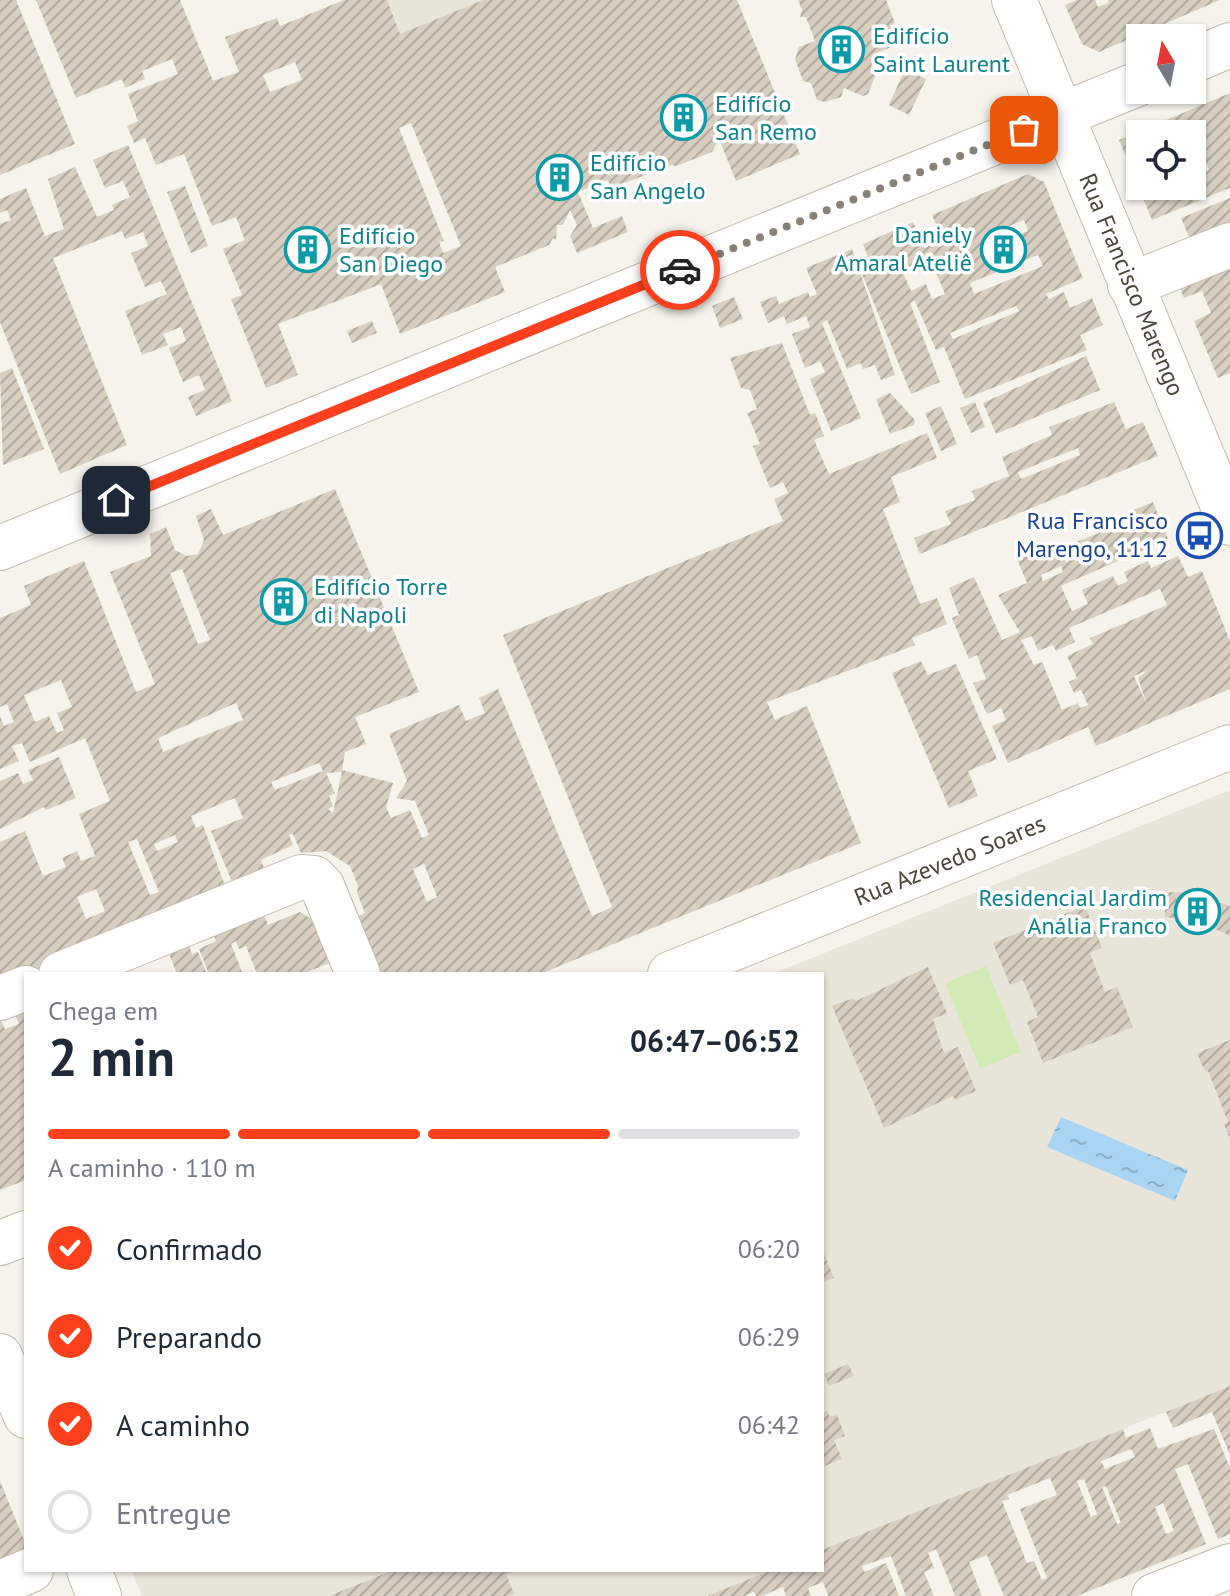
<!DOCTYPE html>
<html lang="pt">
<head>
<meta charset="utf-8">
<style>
  :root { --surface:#fff; --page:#f2f2f3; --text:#1f2937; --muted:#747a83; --line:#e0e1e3; --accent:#fc3f1d }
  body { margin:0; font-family:"PT Sans",sans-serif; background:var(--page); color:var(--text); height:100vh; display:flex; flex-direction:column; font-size:30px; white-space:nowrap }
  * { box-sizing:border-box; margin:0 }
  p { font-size:26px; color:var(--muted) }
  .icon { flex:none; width:44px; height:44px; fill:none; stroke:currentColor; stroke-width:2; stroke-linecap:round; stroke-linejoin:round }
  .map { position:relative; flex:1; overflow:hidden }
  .sheet { position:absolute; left:24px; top:972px; width:800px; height:600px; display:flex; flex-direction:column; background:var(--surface); border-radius:0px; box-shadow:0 2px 6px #0004 }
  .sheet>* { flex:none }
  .needle { width:52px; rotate:350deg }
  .buttons { position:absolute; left:1126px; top:24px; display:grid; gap:16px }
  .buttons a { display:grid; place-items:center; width:80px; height:80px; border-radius:0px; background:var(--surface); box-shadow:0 2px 6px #0004; font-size:40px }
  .pin { position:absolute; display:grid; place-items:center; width:68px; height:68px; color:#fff; margin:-34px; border-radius:16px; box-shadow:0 4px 12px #0006 }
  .courier { position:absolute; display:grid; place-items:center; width:80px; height:80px; margin:-40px; border:6px solid #fc3f1d; border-radius:50%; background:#fff; color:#222; box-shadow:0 2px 10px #0007 }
  .summary em { font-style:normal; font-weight:700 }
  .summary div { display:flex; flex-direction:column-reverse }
  .summary { display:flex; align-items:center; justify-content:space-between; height:136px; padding:0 24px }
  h1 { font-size:52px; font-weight:700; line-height:60px }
  .bar { display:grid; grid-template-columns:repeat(4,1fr); gap:12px 8px; align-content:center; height:96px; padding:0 24px }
  .bar i { height:10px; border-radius:6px; background:var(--line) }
  .bar .current { background:var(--accent) }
  .bar p { grid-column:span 4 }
  ol { padding:0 24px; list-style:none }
  li { display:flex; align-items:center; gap:24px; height:88px }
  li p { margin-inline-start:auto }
  li .icon { padding:8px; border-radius:50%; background:var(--accent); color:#fff; stroke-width:4 }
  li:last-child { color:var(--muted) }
  li i { width:44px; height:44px; border:4px solid var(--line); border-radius:50% }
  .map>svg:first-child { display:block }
  .residential { fill:#eae5da }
  .pitch { fill:#d2eab5 }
  .water { fill:url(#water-ripples) }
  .building { fill:url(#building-hatch); fill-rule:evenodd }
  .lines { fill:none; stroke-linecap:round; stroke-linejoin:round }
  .minor-casing { stroke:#c2bbae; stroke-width:46 }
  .minor { stroke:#fff; stroke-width:44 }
  .done { stroke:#878178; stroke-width:8; stroke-dasharray:0 14.4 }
  .route { stroke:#fc3f1d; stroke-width:10 }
  .labels { text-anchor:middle; stroke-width:7; stroke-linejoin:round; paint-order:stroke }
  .culture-label { font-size:24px; fill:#0d838f; stroke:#fff; text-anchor:start }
  .street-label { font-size:24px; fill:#4b4439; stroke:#fff }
  .transit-label { font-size:24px; fill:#164399; stroke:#fff; text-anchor:end }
</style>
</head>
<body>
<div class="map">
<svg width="1230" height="1596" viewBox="0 0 1230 1596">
  <defs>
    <pattern id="water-ripples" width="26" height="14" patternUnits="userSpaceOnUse" patternTransform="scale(2)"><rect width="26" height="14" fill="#a9d4f2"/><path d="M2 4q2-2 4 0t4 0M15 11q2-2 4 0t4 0" fill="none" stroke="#8caec5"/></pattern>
    <pattern id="building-hatch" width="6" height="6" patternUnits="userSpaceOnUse" patternTransform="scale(2)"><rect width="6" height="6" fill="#d8cfc1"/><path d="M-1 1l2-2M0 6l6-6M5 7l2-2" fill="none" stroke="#b1aa9e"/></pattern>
  </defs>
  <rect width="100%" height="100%" fill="#f6f3ec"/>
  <g class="residential">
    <path d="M387,0H483L400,34Z"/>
    <path d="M1230,790V1386L822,1550V974H772Z"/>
    <path d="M131,1570H772L707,1596H142Z"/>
  </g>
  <path class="pitch" d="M986,966L1021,1052L980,1069L945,983Z"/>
  <path class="water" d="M1061,1117L1188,1170L1175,1201L1047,1147Z"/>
  <g class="building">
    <path d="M0,0H16L75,144L0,175Z"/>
    <path d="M36,0H180L213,81L239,72L225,37L277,18L280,26L344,0H387L400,34L483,0H737L800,154L736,181L719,139L712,152L676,166L672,165L611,188L608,180L578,192L593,228L622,216L628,232L577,253L570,236L577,225L570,210L563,225H557L556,240L553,238L549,245L495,267L505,292L400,334L381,284L278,324L298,375L266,388L231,299L242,295L223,249L245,240L236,217L212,226L184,154L156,165L145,138L134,143L127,126L138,121L128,94L178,74L172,59L142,71L145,79L125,88L122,79L76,98ZM295,62L302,80L270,92L263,75ZM411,123L461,246L443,253L439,242L444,241L399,128Z"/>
    <path d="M798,0H886L895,23L890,25L895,39L894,46L879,52L876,57L882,60L880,65L872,63L871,68L876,74L868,94L863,96L844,88L841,97L825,102L817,100L811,83L803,81L795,59L799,47L815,41L806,17H800L802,10Z"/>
    <path d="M1077,0H1095L1098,7L1109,3L1108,0H1220L1099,52L1082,44L1065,5Z"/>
    <path d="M905,69L926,79L909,115L889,105Z"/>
    <path d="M1230,93V188L1152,220L1119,140ZM1140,134H1192L1195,154L1202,152L1209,170L1199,174L1192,159V186H1140Z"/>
    <path d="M128,145L232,401L196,416L188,397L205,390L199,375L183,382L169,348L186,341L181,327L163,334L168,345L142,355L125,311L167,294L161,281L145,287L131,253L148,246L143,232L125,239L122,231L53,258L127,445L60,474L0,322V224L11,220L7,210L0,213V199L26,188L45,236L64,229L48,179L75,167L97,217L114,210L112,205L130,197L123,181L105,188L93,160Z"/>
    <path d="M1028,174L1044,182L1083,278L1046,294L1049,299L1064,292L1070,308L1092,298L1103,325L1080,335L1087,350L965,399L944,347L936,350L915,301L910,303L940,382L911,394L862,274L873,270L863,244L913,222L924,248L943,240L932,215ZM1024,220L1028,231L986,247L982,237ZM1038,255L1043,266L974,294L970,283ZM930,258L945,294L932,299L926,284L911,291L902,270ZM1016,306L1019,311L953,339L950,333Z"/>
    <path d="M185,186L208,246L191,253L167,192Z"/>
    <path d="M1230,198V234L1194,249L1181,218Z"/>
    <path d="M852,249L895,375L881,380L875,365L863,369L861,363L847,369L827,320L822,323L861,418L831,431L810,379L825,372L820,361L805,368L792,334L810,327L806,316L787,324L784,316L768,323L760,302L776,296L779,304L808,292L810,297L817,294L806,268Z"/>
    <path d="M1230,255V373L1218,378L1194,321L1211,313L1202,291L1184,298L1176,278Z"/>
    <path d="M734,297L743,319L720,328L712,306Z"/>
    <path d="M372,321L377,333L352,343L347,331Z"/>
    <path d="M782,343L810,415L815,413L824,436L814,440L829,474L927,433L937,458L891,477L900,502L883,509L920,604L937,598L947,624L912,638L915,645L767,702L775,720L807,706L861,843L540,974H369L349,920L365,913L357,893L358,886L350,866L326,851L301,853L293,834L289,835L293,845L261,860L269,881L237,894L211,831L243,818L235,798L191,816L196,828L203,825L229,897L0,990V842L25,831L43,876L66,867L62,858L77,851L81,861L95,856L79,814L110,801L85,738L30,762L22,743L12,746L19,761L0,769V716L4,726L14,722L7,704L0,707V618L31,605L24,586L84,561L136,692L155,684L110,572L151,556L150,534L166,527L175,550L187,556L198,554L204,540L196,516L211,509L223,535L335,489L419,692L355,717L366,744L345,752L342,770L393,783L386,807L391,818L410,810L422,838L429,835L415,801L396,798L407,781L389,734L459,705L466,721L485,713L479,698L498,689L592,916L612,907L503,635L783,521L774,499L788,493L783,482L770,488L753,446L760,444L747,413L757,409L750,390L741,388L730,358ZM182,569L210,640L198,644L170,573ZM61,680L72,707L57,713L64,730L57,733L49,716L35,722L24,695ZM236,703L243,720L163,752L158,738ZM319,763L323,771L275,790L271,782ZM342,772L333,813L328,809L333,806L329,796L335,793L326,773ZM175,835L178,842L157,851L154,844ZM137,839L159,892L150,895L128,842ZM424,864L437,897L427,902L413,869ZM96,889L105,911L86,919L77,897Z"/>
    <path d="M1086,356L1100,390L996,434L983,403Z"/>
    <path d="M12,368L44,449L3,465L0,373Z"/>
    <path d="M890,393L915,420L914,425L890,434L876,399Z"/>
    <path d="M975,402L985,427L971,433L960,408Z"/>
    <path d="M1114,402L1126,429L1143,422L1158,456L920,554L914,538L951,524L945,511L975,500L972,491L1009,476L1002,457L1052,435L1049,427ZM1078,448L1080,455L1021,479L1018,472Z"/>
    <path d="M941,406L957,444L941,451L925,413Z"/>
    <path d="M1153,502L1168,539L1061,586L1072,611L1088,604L1082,590L1113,576L1118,586L1128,581L1124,572L1148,561L1151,568L1178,556L1188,577L1202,571L1230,641V689L1096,746L1088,727L1008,763L992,726L1006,720L1001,708L987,714L973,683L986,679L977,655L969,659L952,618L959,615L949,588L974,577L1002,640L1020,632L998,595L1027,583L1017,559L1058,542L1066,563L1069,561L1063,547L1135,519L1131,511ZM1061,566L1063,572L1043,581L1041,575ZM1160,589L1167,605L1090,638L1093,644L1067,656L1077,678L1069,682L1074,693L1081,690L1088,705L1080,708L1078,703L1062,710L1042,662L1034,665L1021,640L1032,636L1038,651L1053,645L1056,651L1075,642L1069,628ZM1148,670L1138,678L1147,705L1134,676Z"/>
    <path d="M921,661L928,675L956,664L997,759L968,771L978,796L949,808L892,673Z"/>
    <path d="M59,757L76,798L46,810L44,807L0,829V781L18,773L23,784L33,780L28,770Z"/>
    <path d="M1164,892L1189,893L1230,906V936L1201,922L1165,917Z"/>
    <path d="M1085,906L1102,948L1090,953L1105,992L1117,987L1133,1027L1043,1063L1027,1022L1038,1017L1023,980L1010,985L993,943Z"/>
    <path d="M261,907L268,925L300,912L315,921L332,962L302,974H257L246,946L239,949L236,941L231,944L243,974H209L199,949L216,941L211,928Z"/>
    <path d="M186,938L192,954L198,952L207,974H177L166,946Z"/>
    <path d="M928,967L947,1013L933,1019L944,1053L958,1047L976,1091L955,1100L953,1096L884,1128L832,1006L854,998L856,1001Z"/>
    <path d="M26,1002V1180L0,1190V1018L5,1029L19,1024L12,1008Z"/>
    <path d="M1230,1040V1139L1224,1124L1228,1122L1208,1071L1205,1072L1197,1053Z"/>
    <path d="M822,1249L834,1278L822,1282Z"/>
    <path d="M848,1364L854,1376L829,1386L824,1374Z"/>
    <path d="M1230,1386V1455L1212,1412L1173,1428L1166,1412Z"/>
    <path d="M827,1411L830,1417L837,1415L845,1436L834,1440L842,1459L822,1467V1413Z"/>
    <path d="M1150,1428L1158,1449L1214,1429L1230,1468V1534L1218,1539L1188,1464L1175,1469L1206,1544L1077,1596H1004L987,1555L969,1562L982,1596H955L936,1549L928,1553L934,1568L924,1572L934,1596H906L891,1556L862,1566L864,1572L886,1563L899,1596H828L823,1582L808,1588L811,1596H786L783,1587L762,1596H756L754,1592L744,1596H707L772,1570H822V1550L1123,1429L1126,1438ZM1131,1449L1135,1457L1105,1469L1101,1461ZM1050,1478L1057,1495L1020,1509L1047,1578L1042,1580L1034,1561L1027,1563L1002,1501L1009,1499L1007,1495ZM1084,1479L1097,1514L1091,1517L1077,1481ZM1106,1486L1121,1523L1117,1524L1102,1487ZM1163,1503L1174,1531L1166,1534L1155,1507Z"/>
    <path d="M0,1481L26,1545V1549L0,1559Z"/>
    <path d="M394,1570H518L506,1574L514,1594L509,1596H329Z"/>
  </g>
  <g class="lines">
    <defs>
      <g id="minor">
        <path id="s1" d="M1014,0L1230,523"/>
        <path d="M1192,61L1230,45"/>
        <path d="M1130,285L1230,245"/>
        <path d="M0,548L1140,83"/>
        <path d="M61,974L301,877L314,878L322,886L358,974"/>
        <path id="s2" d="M670,974L1230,747"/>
        <path d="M0,998L26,988"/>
        <path d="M0,1243L26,1233"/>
        <path d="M0,1356L26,1416"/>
        <path d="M89,1570L99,1596"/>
        <path d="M0,1583L31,1570"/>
        <path d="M1154,1596L1230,1566"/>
      </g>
    </defs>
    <use href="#minor" class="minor-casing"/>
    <use href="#minor" class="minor"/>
  </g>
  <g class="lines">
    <path class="done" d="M680,270L1024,130"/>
    <path class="route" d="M116,500L680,270"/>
  </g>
  <defs>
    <symbol id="building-ring" viewBox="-11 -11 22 22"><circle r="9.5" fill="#fff" stroke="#0f9aa8" stroke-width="1.5"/><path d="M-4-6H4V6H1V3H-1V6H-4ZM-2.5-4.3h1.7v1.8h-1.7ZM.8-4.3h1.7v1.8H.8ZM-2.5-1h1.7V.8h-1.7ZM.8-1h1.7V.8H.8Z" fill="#0f9aa8"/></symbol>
    <symbol id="bus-ring" viewBox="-11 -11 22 22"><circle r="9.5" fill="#fff" stroke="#1a4fb4" stroke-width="1.5"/><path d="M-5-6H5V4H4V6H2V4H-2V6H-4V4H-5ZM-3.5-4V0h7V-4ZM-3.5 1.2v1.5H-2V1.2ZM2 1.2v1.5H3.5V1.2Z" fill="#1a4fb4"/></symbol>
  </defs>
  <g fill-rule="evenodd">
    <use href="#building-ring" x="816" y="24" width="51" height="51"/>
    <use href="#building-ring" x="658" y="92" width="51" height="51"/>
    <use href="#building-ring" x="534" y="152" width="51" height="51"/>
    <use href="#building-ring" x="978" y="224" width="51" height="51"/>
    <use href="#building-ring" x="282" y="224" width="51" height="51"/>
    <use href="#bus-ring" x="1174" y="510" width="51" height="51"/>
    <use href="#building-ring" x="258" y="576" width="51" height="51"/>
    <use href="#building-ring" x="1172" y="886" width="51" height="51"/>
  </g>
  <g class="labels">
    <g class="culture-label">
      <text x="873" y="44">Edifício<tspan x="873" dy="28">Saint Laurent</tspan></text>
      <text x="715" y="112">Edifício<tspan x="715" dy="28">San Remo</tspan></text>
      <text x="590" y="171">Edifício<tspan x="590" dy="28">San Angelo</tspan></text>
      <text x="972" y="243" text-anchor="end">Daniely<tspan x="972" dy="28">Amaral Ateliê</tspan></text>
      <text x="339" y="244">Edifício<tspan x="339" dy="28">San Diego</tspan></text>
      <text x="314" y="595">Edifício Torre<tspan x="314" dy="28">di Napoli</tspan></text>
      <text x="1167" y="906" text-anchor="end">Residencial Jardim<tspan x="1167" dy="28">Anália Franco</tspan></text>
    </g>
    <g class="street-label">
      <text dy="8" stroke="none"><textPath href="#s1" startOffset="308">Rua Francisco Marengo</textPath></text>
      <text dy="8" stroke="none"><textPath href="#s2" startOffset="302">Rua Azevedo Soares</textPath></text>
    </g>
    <g class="transit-label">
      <text x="1168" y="529">Rua Francisco<tspan x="1168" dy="28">Marengo, 1112</tspan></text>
    </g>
  </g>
</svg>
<div class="buttons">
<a><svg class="needle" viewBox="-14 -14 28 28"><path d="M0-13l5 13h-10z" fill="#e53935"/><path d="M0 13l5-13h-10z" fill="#747a83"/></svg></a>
<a><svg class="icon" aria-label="locate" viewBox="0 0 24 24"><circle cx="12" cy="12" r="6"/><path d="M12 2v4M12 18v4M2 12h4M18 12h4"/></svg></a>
</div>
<div class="pin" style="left:1024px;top:130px;background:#ea580c"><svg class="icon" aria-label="bag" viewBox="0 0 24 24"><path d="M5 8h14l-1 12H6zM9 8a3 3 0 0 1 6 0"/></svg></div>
<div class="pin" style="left:116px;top:500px;background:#1f2937"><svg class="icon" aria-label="home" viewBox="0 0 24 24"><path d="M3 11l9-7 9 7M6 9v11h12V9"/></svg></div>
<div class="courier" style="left:680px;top:270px"><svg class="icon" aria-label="car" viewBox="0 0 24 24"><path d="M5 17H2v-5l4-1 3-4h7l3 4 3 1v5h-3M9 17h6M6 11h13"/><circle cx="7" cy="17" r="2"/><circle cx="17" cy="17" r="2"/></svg></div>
<section class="sheet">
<div class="summary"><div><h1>2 min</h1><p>Chega em</p></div><em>06:47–06:52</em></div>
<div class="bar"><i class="current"></i><i class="current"></i><i class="current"></i><i></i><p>A caminho · 110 m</p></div>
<ol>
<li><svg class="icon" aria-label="check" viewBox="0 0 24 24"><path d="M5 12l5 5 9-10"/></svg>Confirmado<p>06:20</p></li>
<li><svg class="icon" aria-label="check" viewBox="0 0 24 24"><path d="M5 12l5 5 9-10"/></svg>Preparando<p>06:29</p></li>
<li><svg class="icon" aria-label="check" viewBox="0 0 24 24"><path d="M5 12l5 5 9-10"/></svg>A caminho<p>06:42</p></li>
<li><i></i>Entregue</li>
</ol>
</section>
</div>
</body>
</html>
